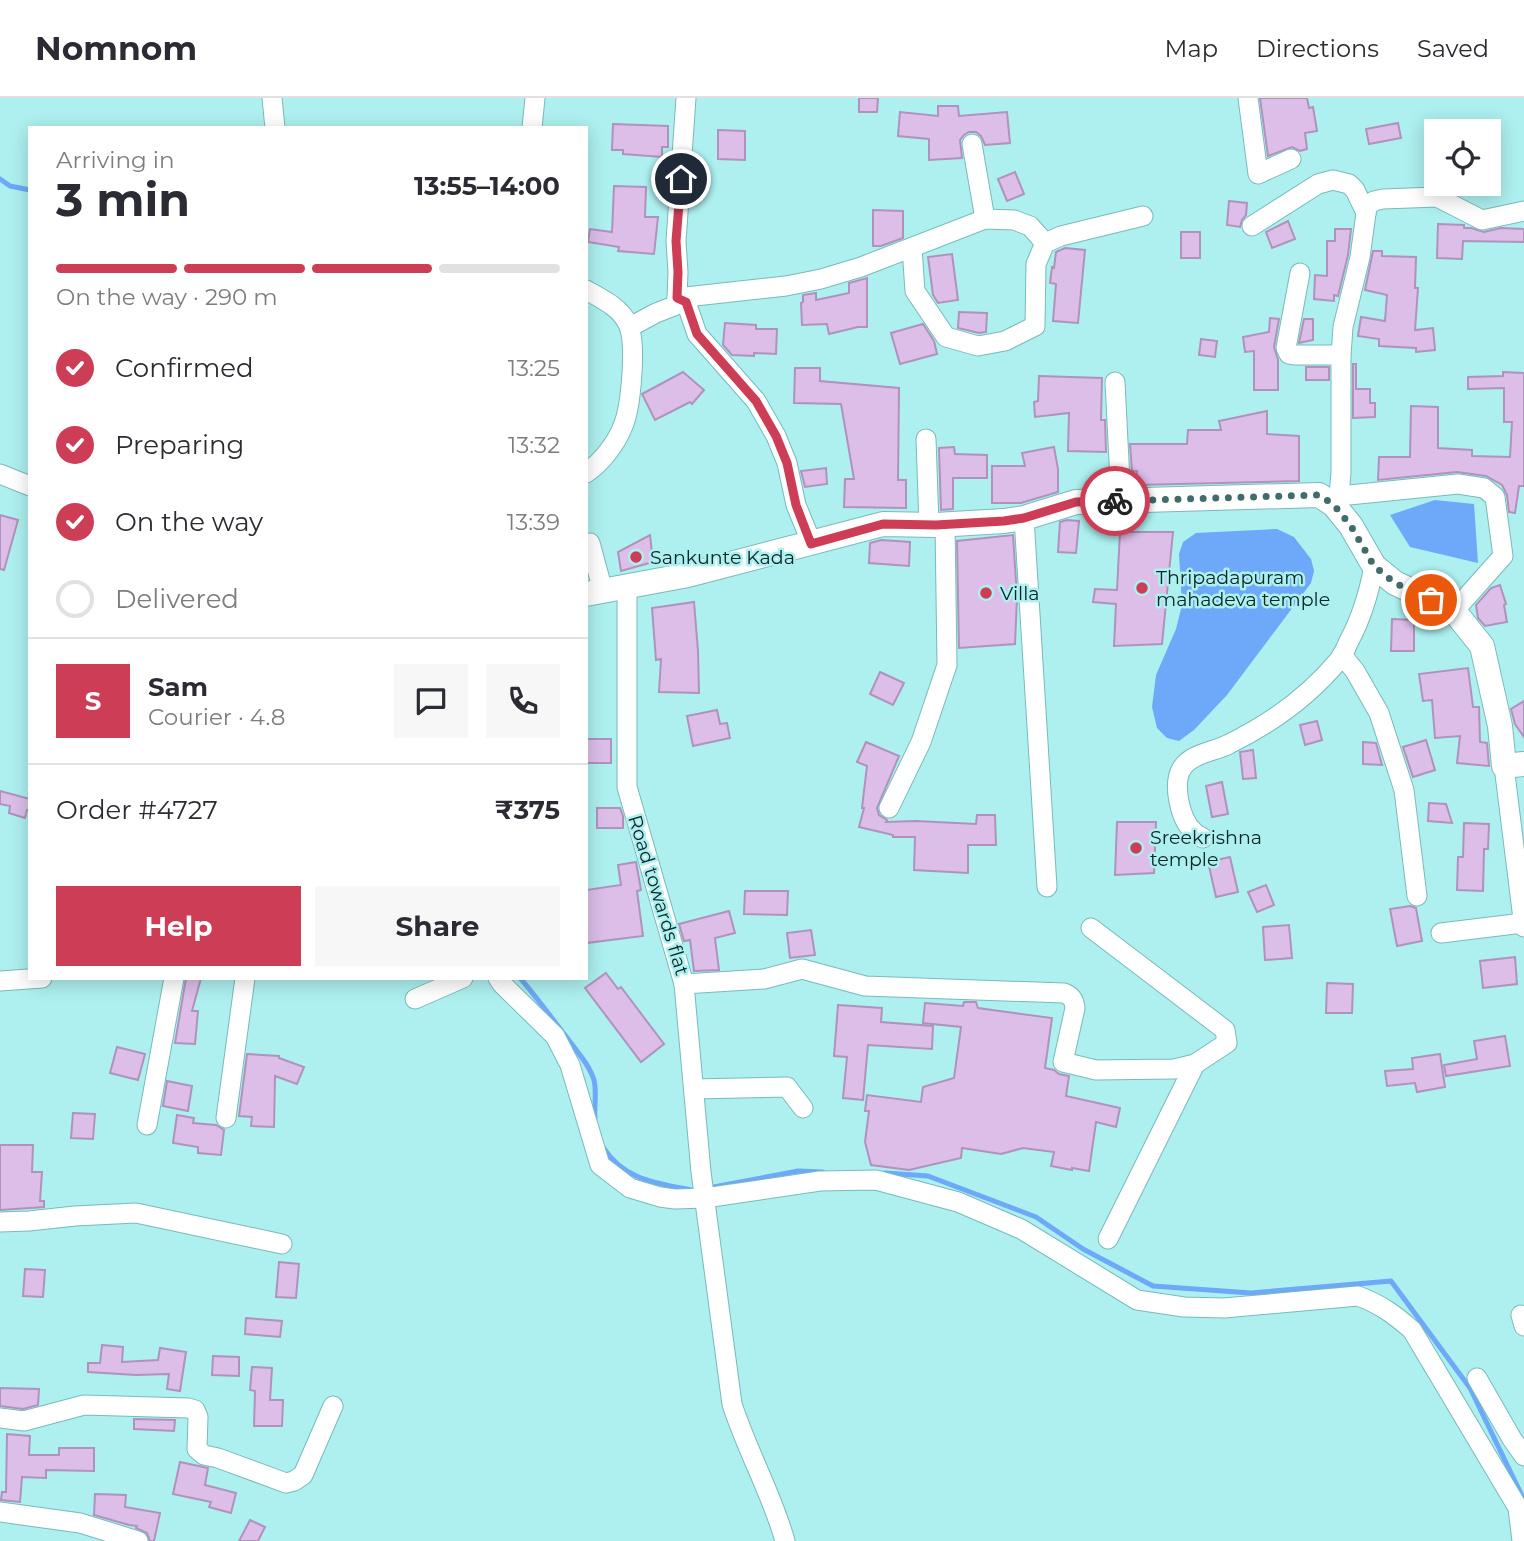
<!DOCTYPE html>
<html lang="en">
<head>
<meta charset="utf-8">
<style>
  :root { --surface:#fff; --page:#f7f7f7; --text:#2b2b33; --muted:#7c7c81; --line:#e1e1e2; --accent:#cd3d55 }
  body { margin:0; font-family:Montserrat,sans-serif; background:var(--page); color:var(--text); height:100vh; display:flex; flex-direction:column; font-size:26px; white-space:nowrap }
  * { box-sizing:border-box; margin:0 }
  p { font-size:23px; color:var(--muted) }
  .icon { flex:none; width:38px; height:38px; fill:none; stroke:currentColor; stroke-width:2; stroke-linecap:round; stroke-linejoin:round }
  .map { position:relative; flex:1; overflow:hidden }
  .drawer { position:absolute; left:28px; top:28px; width:560px; height:854px; display:flex; flex-direction:column; background:var(--surface); border-radius:0px; box-shadow:0 4px 18px #0003 }
  .drawer>* { flex:none }
  .controls { position:absolute; left:1424px; top:21px; display:grid; gap:14px }
  .controls a { display:grid; place-items:center; width:77px; height:77px; border-radius:0px; background:var(--surface); box-shadow:0 4px 18px #0003; font-size:35px }
  .pin { position:absolute; display:grid; place-items:center; width:60px; height:60px; color:#fff; margin:-30px; border:4px solid #fff; border-radius:50%; box-shadow:0 2px 7px #0007 }
  .courier { position:absolute; display:grid; place-items:center; width:70px; height:70px; margin:-35px; border:5px solid #cd3d55; border-radius:50%; background:#fff; color:#222; box-shadow:0 2px 9px #0007 }
  .overview em { font-style:normal; font-weight:700 }
  .overview div { display:flex; flex-direction:column-reverse }
  .overview { display:flex; align-items:center; justify-content:space-between; height:119px; padding:0 28px }
  h1 { font-size:46px; font-weight:700; line-height:52px }
  .bar { display:grid; grid-template-columns:repeat(4,1fr); gap:10px 7px; align-content:center; height:84px; padding:0 28px }
  .bar i { height:9px; border-radius:5px; background:var(--line) }
  .bar .current { background:var(--accent) }
  .bar p { grid-column:span 4 }
  .line { display:flex; align-items:center; gap:18px; padding:0 28px; border-top:2px solid var(--line) }
  .line div { flex:1 }
  .round { display:grid; place-items:center; flex:none; width:74px; height:74px; border-radius:0px; background:var(--page) }
  ol { padding:0 28px; list-style:none }
  li { display:flex; align-items:center; gap:21px; height:77px }
  li p { margin-inline-start:auto }
  li .icon { padding:7px; border-radius:50%; background:var(--accent); color:#fff; stroke-width:4 }
  li:last-child { color:var(--muted) }
  li i { width:38px; height:38px; border:4px solid var(--line); border-radius:50% }
  .button { display:flex; gap:14px; margin-top:auto; padding:14px 28px }
  .button a { flex:1; height:80px; border-radius:0px; background:var(--accent); color:#fff; font-size:28px; font-weight:700; line-height:80px; text-align:center }
  .button a+a { background:var(--page); color:var(--text) }
  header { display:flex; align-items:center; gap:42px; box-sizing:border-box; height:98px; padding:0 35px; background:var(--surface); border-bottom:2px solid var(--line) }
  header strong { font-size:33px }
  nav { display:flex; gap:38px; margin-inline-start:auto; font-size:24px }
  .map>svg:first-child { display:block }
  .water { fill:#6da9f8 }
  .lines { fill:none; stroke-linecap:round; stroke-linejoin:round }
  .stream { stroke:#6da9f8; stroke-width:5 }
  .building { fill:#dcbee9; stroke:#af93bc; stroke-width:2 }
  .minor-casing { stroke:#79baba; stroke-width:21 }
  .major-casing { stroke:#79baba; stroke-width:26 }
  .minor { stroke:#fff; stroke-width:19 }
  .major { stroke:#fff; stroke-width:24 }
  .done { stroke:#426c6c; stroke-width:7; stroke-dasharray:0 12.6 }
  .route { stroke:#cd3d55; stroke-width:9 }
  .poi-dot { fill:#cd3d55; stroke:#adf0ef; stroke-width:2.5 }
  .labels { text-anchor:middle; stroke-width:5; stroke-linejoin:round; paint-order:stroke }
  .poi-label { font-size:19px; fill:#092525; stroke:#adf0ef; text-anchor:start }
  .street-label { font-size:19px; fill:#092525; stroke:#adf0ef }
</style>
</head>
<body>
<header>
<strong>Nomnom</strong>
<nav><a>Map</a><a>Directions</a><a>Saved</a></nav>
</header>
<div class="map">
<svg width="1524" height="1443" viewBox="0 0 1524 1443">
  <rect width="100%" height="100%" fill="#adf0ef"/>
  <g class="water">
    <path d="M1435,402L1474,406L1478,465L1410,449L1390,417Z"/>
    <path d="M1277,431L1294,439L1311,461L1314,473L1311,485L1227,597L1194,632L1179,643L1167,640L1157,630L1152,609L1156,577L1176,531L1182,507L1179,456L1183,444L1196,435Z"/>
  </g>
  <g class="lines">
    <g class="stream">
      <path d="M0,81L10,88L30,92"/>
      <path d="M520,880C538,901 554,923 571,945C579,956 590,968 594,982C597,995 594,1007 595,1020"/>
      <path d="M603,1049C624,1082 656,1085 691,1092"/>
      <path d="M885,1075L928,1078L1036,1119L1083,1151L1153,1188L1251,1195L1391,1183L1470,1290L1524,1402"/>
      <path d="M708,1090L798,1073L823,1074"/>
    </g>
  </g>
  <g class="building">
    <path d="M859,0H878L877,14H859Z"/>
    <path d="M1260,0H1307L1309,10L1313,9L1317,33L1305,35L1307,51L1300,53L1292,49L1268,58Z"/>
    <path d="M938,8H958L959,18L1007,14L1010,45L985,47L981,38L976,34H969L964,37L960,42L962,60L929,62V41L898,38L900,14L938,18Z"/>
    <path d="M1398,25L1401,40L1369,46L1366,31Z"/>
    <path d="M613,26L668,28V49H662V59L623,56V52H612Z"/>
    <path d="M718,32L745,33V62L718,61Z"/>
    <path d="M1015,74L1024,96L1007,103L998,81Z"/>
    <path d="M614,88L646,89L645,119H658L654,156L618,153L619,149L588,144L590,131L612,134Z"/>
    <path d="M1229,103L1247,105L1246,117L1242,122L1240,129L1227,127Z"/>
    <path d="M873,112L903,113V140L881,148H873Z"/>
    <path d="M1288,123L1295,141L1272,150L1266,134Z"/>
    <path d="M1438,126L1464,127V130H1471L1484,134L1501,130L1524,131V144L1463,143L1462,161L1437,160Z"/>
    <path d="M1335,131H1351L1348,157L1338,198L1334,197V203L1314,201L1315,177L1327,178V143H1335Z"/>
    <rect x="1181" y="134" width="19" height="26"/>
    <path d="M1065,150L1085,152L1078,225L1053,223L1056,186L1050,185L1052,169L1054,170L1056,154Z"/>
    <path d="M1373,153H1382V158L1416,159L1415,190H1418L1415,232L1433,230L1435,252L1416,254V250L1379,248V241L1358,238L1361,219L1385,223L1387,197L1365,192Z"/>
    <path d="M952,156L958,202L938,205L933,197L928,159Z"/>
    <path d="M867,180V229H858L829,236L827,226L802,227L801,205L803,204V197L816,195V202L849,195V185Z"/>
    <path d="M959,214L987,215L986,234L979,235L958,230Z"/>
    <path d="M1270,220L1279,221L1274,249L1278,262V292H1254V253L1245,254L1243,239L1269,234Z"/>
    <path d="M1304,221H1313V242L1299,245Z"/>
    <path d="M725,225L756,227V231H777L776,256L754,255V258L732,257L723,247Z"/>
    <path d="M923,226L934,243L937,256L900,266L891,235Z"/>
    <path d="M1201,241L1217,243L1215,259L1199,257Z"/>
    <path d="M1353,266H1356V291H1370V305H1375V319L1353,320Z"/>
    <rect x="1306" y="269" width="23" height="13"/>
    <path d="M795,270H820V283L899,290L898,382H906V410L844,409L845,381H854L841,306L794,305Z"/>
    <path d="M683,274L704,292L692,306L690,304L655,322L642,296Z"/>
    <path d="M1503,274L1524,275V388H1519L1515,415L1509,414L1507,397L1502,387L1486,378L1457,374L1378,382L1379,359H1410L1411,308L1438,309V350L1472,352V358L1510,359L1512,324H1504V290L1468,291V279L1503,278Z"/>
    <path d="M1039,278L1102,280L1101,322H1105L1106,354L1068,353L1069,315L1035,319L1034,304L1038,303Z"/>
    <path d="M1267,313V336L1299,338V383L1137,387V373H1132L1130,346H1187L1188,332H1221L1219,323Z"/>
    <path d="M954,349L955,356L987,357V380H953V411L941,412L939,350Z"/>
    <path d="M1054,349L1058,371V394L1021,405H992V368H1025L1022,355Z"/>
    <path d="M826,370L827,386L805,389L801,373Z"/>
    <path d="M0,417L18,422L4,472L0,471Z"/>
    <path d="M1067,422L1079,423L1076,455L1058,454L1060,424Z"/>
    <path d="M1120,434H1173L1162,546L1114,548L1116,506L1093,504L1095,491L1117,492Z"/>
    <path d="M650,437L653,464L621,473L618,454Z"/>
    <path d="M1013,437L1017,499L1015,546L959,550L957,443Z"/>
    <path d="M881,442L910,444L909,468L869,465L870,445Z"/>
    <path d="M1500,487L1506,506L1504,507L1507,524L1485,528L1478,520L1476,507L1491,490Z"/>
    <path d="M694,504L698,553L699,595L659,594L661,561L656,562L652,510Z"/>
    <path d="M1392,521L1414,522V553H1391Z"/>
    <path d="M1468,570L1473,609H1479L1480,644L1487,645L1489,668L1457,665L1460,638L1435,640L1432,602L1423,603L1419,576Z"/>
    <path d="M880,574L904,585L893,607L870,596Z"/>
    <path d="M1524,603V639L1515,626L1511,611Z"/>
    <path d="M717,612L720,626L727,625L730,640L693,648L687,618Z"/>
    <path d="M1317,623L1322,642L1305,647L1300,627Z"/>
    <rect x="586" y="641" width="25" height="24"/>
    <path d="M1426,642L1435,672L1413,679L1403,649Z"/>
    <path d="M866,644L899,658L877,710L879,717L887,722L886,724L916,723L976,726L977,717H995L996,747H968V775L914,772L915,739H893V737L859,729L864,710H862L867,668L857,664Z"/>
    <path d="M1363,644L1376,645L1382,667L1363,666Z"/>
    <path d="M1253,652L1256,680L1243,681L1240,654Z"/>
    <path d="M1222,684L1228,716L1212,719L1206,688Z"/>
    <path d="M0,693L30,701V712H27L25,720L9,715L10,708L0,706Z"/>
    <path d="M1429,705L1446,706L1452,725L1428,723Z"/>
    <path d="M597,710H620L623,718V730H597Z"/>
    <path d="M1117,724H1156L1154,775L1115,777Z"/>
    <path d="M1464,725L1489,726L1488,751H1484L1483,793L1457,792L1458,759H1463Z"/>
    <path d="M1230,759L1238,794L1216,799L1208,764Z"/>
    <path d="M636,764L641,792L637,793L643,838L586,845V792L621,787L618,767Z"/>
    <path d="M1266,787L1274,807L1257,814L1248,794Z"/>
    <path d="M745,793H788L787,817L744,816Z"/>
    <path d="M1410,808L1416,810L1422,843L1397,848L1390,811Z"/>
    <path d="M729,813L735,835L715,840L719,872L694,873L690,842L684,843L679,826Z"/>
    <path d="M1289,827L1292,860L1265,862L1263,829Z"/>
    <path d="M811,832L815,857L790,860L787,835Z"/>
    <path d="M1515,859L1517,886L1483,890L1480,863Z"/>
    <path d="M606,875L618,891L621,889L664,946L641,964L585,890Z"/>
    <path d="M186,880H201L192,913H198L195,946L175,945Z"/>
    <path d="M1327,885L1353,886L1352,915H1326Z"/>
    <path d="M964,904H976L978,910L1052,920L1045,970L1054,972L1059,976L1069,978L1066,998L1120,1010L1116,1029L1096,1024L1089,1073L1072,1070V1072L1051,1068L1054,1054L1023,1050L1001,1056L962,1050L961,1060L909,1072L871,1067L865,1044L869,1013H865L867,997L921,1004L923,989L954,980L961,929L923,925L925,905L963,908Z"/>
    <path d="M838,907L882,910L881,924L933,928L932,951L868,947L863,1002L843,1000L847,959L834,958Z"/>
    <path d="M1505,938L1510,968L1446,978L1444,967L1477,961L1474,943Z"/>
    <path d="M117,949L145,956L138,982L110,975Z"/>
    <path d="M247,956L279,958V960L304,969L297,986L275,978L274,1029L251,1028L252,1019L239,1018Z"/>
    <path d="M1440,956L1445,989L1417,994L1415,985L1387,988L1385,973L1413,971L1412,960Z"/>
    <path d="M167,983L192,988L188,1013L163,1008Z"/>
    <path d="M73,1015L95,1016L93,1041L71,1040Z"/>
    <path d="M177,1017L194,1020L193,1025L216,1027L224,1032L221,1057L198,1055V1049L173,1045Z"/>
    <path d="M0,1047H33L32,1074H42L40,1103H44V1109L0,1112Z"/>
    <path d="M279,1164L299,1166L296,1200L276,1199Z"/>
    <path d="M25,1171L45,1172L43,1199L23,1198Z"/>
    <path d="M246,1220L282,1223L280,1239L245,1236Z"/>
    <path d="M102,1247L123,1249L122,1264L158,1262L160,1250L186,1254L180,1293L167,1291L169,1276L136,1277L88,1274V1265H100Z"/>
    <path d="M213,1258L239,1259V1278L212,1277Z"/>
    <path d="M252,1269L272,1270L270,1302H283L282,1328H254L255,1293L250,1292Z"/>
    <path d="M0,1290L39,1291L38,1307L23,1311L0,1308Z"/>
    <path d="M134,1321L175,1322L174,1333L134,1331Z"/>
    <path d="M7,1336L30,1338L29,1357H59V1350H94V1373L46,1372V1380L22,1379L20,1404L1,1402L2,1394H6Z"/>
    <path d="M180,1364L208,1370L205,1387L236,1395L231,1415L209,1409L211,1404L173,1396Z"/>
    <path d="M95,1396L126,1397L125,1409L160,1415L154,1443H150L147,1435L136,1430L137,1428L129,1427L94,1417Z"/>
    <path d="M250,1422L265,1429L258,1443H239Z"/>
  </g>
  <g class="lines">
    <defs>
      <g id="minor">
        <path d="M272,0L275,30"/>
        <path d="M686,0L676,143L678,174L677,200L686,204L697,236L756,303L776,338L787,365L796,407L812,446"/>
        <path d="M1248,0L1258,76L1291,61"/>
        <path d="M532,30L535,0"/>
        <path d="M972,46L985,121"/>
        <path d="M1252,128L1318,86L1333,82L1349,86L1355,92L1366,115"/>
        <path d="M912,150L915,193L946,239L978,248L1005,243L1035,228L1036,166L1045,145"/>
        <path d="M1300,175L1286,250L1289,256L1296,257H1341"/>
        <path d="M586,192C602,201 620,209 628,226C637,245 631,309 623,328C616,346 601,365 586,375"/>
        <path d="M630,229L656,215L674,208L677,205V200L786,188L821,181L861,169L985,121L1014,122L1030,128L1045,145L1061,138L1143,118"/>
        <path d="M1115,284L1121,403"/>
        <path d="M926,341L929,427"/>
        <path d="M0,376L30,388"/>
        <path d="M1339,398L1458,386L1484,390L1495,399L1503,458L1454,513"/>
        <path d="M1334,407L1339,398L1341,374V257L1343,229L1360,159L1367,108L1374,103L1383,101L1437,99L1482,122L1524,113"/>
        <path d="M1024,420L1047,789"/>
        <path d="M590,445L603,493"/>
        <path d="M627,488V689L684,886L764,881L802,871L865,888L1064,895C1071,898 1074,901 1075,910L1063,964L1096,972L1174,971L1195,966L1227,945L1225,932L1091,830"/>
        <path d="M1342,557L1355,573L1379,615L1404,692L1417,798"/>
        <path d="M1504,668L1524,829"/>
        <path d="M889,710L921,644L947,567L945,426"/>
        <path d="M1203,740C1200,738 1196,737 1194,734C1180,722 1172,686 1182,670C1192,655 1214,654 1229,646C1270,626 1309,598 1339,562C1343,557 1346,550 1349,543C1362,519 1369,495 1374,468"/>
        <path d="M1441,835L1523,825"/>
        <path d="M498,880L502,886L555,938L570,967L600,1067L630,1090L660,1099L675,1101L705,1100L820,1083L876,1082L958,1104L1021,1131L1137,1202L1184,1209L1224,1210L1358,1198C1380,1206 1395,1217 1412,1232L1518,1410L1522,1443"/>
        <path d="M0,883L42,880"/>
        <path d="M684,886L701,1074L732,1306C747,1353 772,1396 785,1443"/>
        <path d="M415,901L463,880"/>
        <path d="M694,991L787,989L803,1010"/>
        <path d="M226,1020L245,880"/>
        <path d="M147,1027L174,880"/>
        <path d="M0,1124L29,1123L75,1118L136,1115L282,1146"/>
        <path d="M1108,1141L1195,966"/>
        <path d="M1521,1217L1524,1228"/>
        <path d="M1477,1280L1512,1341L1524,1358"/>
        <path d="M0,1320L24,1323L84,1307L188,1310L195,1312L198,1319L197,1351L204,1357L218,1360L286,1385L294,1383L303,1377L333,1308"/>
        <path d="M0,1414L80,1425L138,1443"/>
      </g>
      <path id="major" d="M586,496L688,477L883,426L936,427L1004,423L1024,420L1076,404L1319,397L1334,407L1351,428L1374,468L1395,485L1454,513L1482,548L1500,628L1504,668L1524,666"/>
    </defs>
    <use href="#minor" class="minor-casing"/>
    <use href="#major" class="major-casing"/>
    <use href="#minor" class="minor"/>
    <use href="#major" class="major"/>
  </g>
  <g class="lines">
    <path class="done" d="M1115,403L1319,397L1334,407L1351,428L1374,468L1395,485L1431,502"/>
    <path class="route" d="M681,81L676,143L678,174L677,200L686,204L697,236L756,303L776,338L787,365L796,407L811,446L883,426L936,427L1004,423L1024,420L1076,404L1115,403"/>
  </g>
  <g class="poi-dot">
    <circle cx="636" cy="459" r="7"/>
    <circle cx="1142" cy="490" r="7"/>
    <circle cx="986" cy="495" r="7"/>
    <circle cx="1136" cy="750" r="7"/>
  </g>
  <g class="labels">
    <g class="poi-label">
      <text x="650" y="466">Sankunte Kada</text>
      <text x="1156" y="486">Thripadapuram<tspan x="1156" dy="22">mahadeva temple</tspan></text>
      <text x="1000" y="502">Villa</text>
      <text x="1150" y="746">Sreekrishna<tspan x="1150" dy="22">temple</tspan></text>
    </g>
    <g class="street-label">
      <text transform="translate(659 797) rotate(73)" y="7">Road towards flat</text>
    </g>
  </g>
</svg>
<div class="controls">
<a><svg class="icon" aria-label="locate" viewBox="0 0 24 24"><circle cx="12" cy="12" r="6"/><path d="M12 2v4M12 18v4M2 12h4M18 12h4"/></svg></a>
</div>
<div class="pin" style="left:1431px;top:502px;background:#ea580c"><svg class="icon" aria-label="bag" viewBox="0 0 24 24"><path d="M5 8h14l-1 12H6zM9 8a3 3 0 0 1 6 0"/></svg></div>
<div class="pin" style="left:681px;top:81px;background:#1f2937"><svg class="icon" aria-label="home" viewBox="0 0 24 24"><path d="M3 11l9-7 9 7M6 9v11h12V9"/></svg></div>
<div class="courier" style="left:1115px;top:403px"><svg class="icon" aria-label="bike" viewBox="0 0 24 24"><circle cx="6" cy="16" r="4"/><circle cx="18" cy="16" r="4"/><path d="M6 16l4-8h5l3 8M10 8l3 8H6M13 5h3"/></svg></div>
<section class="drawer">
<div class="overview"><div><h1>3 min</h1><p>Arriving in</p></div><em>13:55–14:00</em></div>
<div class="bar"><i class="current"></i><i class="current"></i><i class="current"></i><i></i><p>On the way · 290 m</p></div>
<ol>
<li><svg class="icon" aria-label="check" viewBox="0 0 24 24"><path d="M5 12l5 5 9-10"/></svg>Confirmed<p>13:25</p></li>
<li><svg class="icon" aria-label="check" viewBox="0 0 24 24"><path d="M5 12l5 5 9-10"/></svg>Preparing<p>13:32</p></li>
<li><svg class="icon" aria-label="check" viewBox="0 0 24 24"><path d="M5 12l5 5 9-10"/></svg>On the way<p>13:39</p></li>
<li><i></i>Delivered</li>
</ol>
<div class="line" style="height:126px"><b class="round" style="background:var(--accent);color:#fff">S</b><div><b>Sam</b><p>Courier · 4.8</p></div><a class="round"><svg class="icon" aria-label="chat" viewBox="0 0 24 24"><path d="M4 5h16v11H9l-5 4z"/></svg></a><a class="round"><svg class="icon" aria-label="phone" viewBox="0 0 24 24"><path d="M5 4h4l2 5-3 2q2 4 5 5l2-3 5 2v4C11 20 4 13 5 4z"/></svg></a></div>
<div class="line" style="height:91px"><div>Order #4727</div><b>₹375</b></div>
<div class="button"><a>Help</a><a>Share</a></div>
</section>
</div>
</body>
</html>
